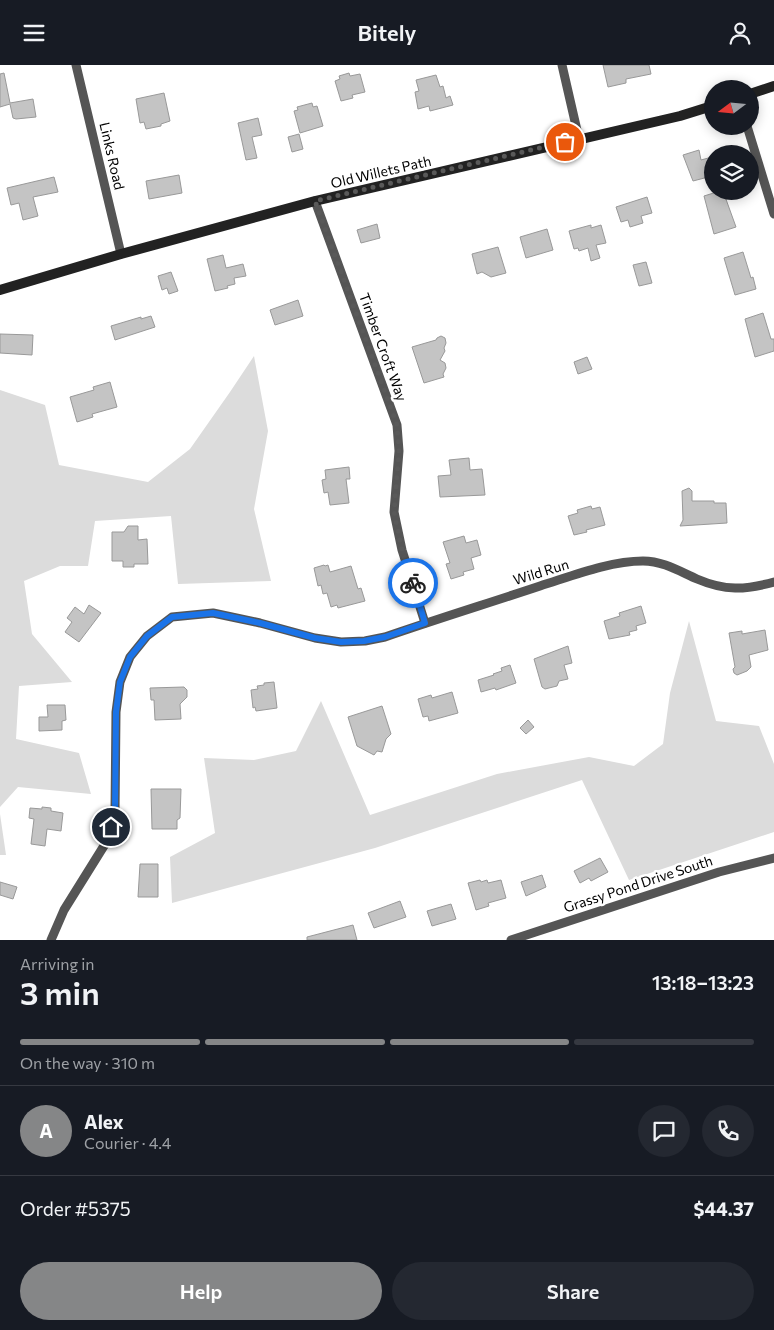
<!DOCTYPE html>
<html lang="en">
<head>
<meta charset="utf-8">
<style>
  :root { --surface:#171b24; --page:#242831; --text:#f1f3f6; --muted:#9ea1a6; --line:#363941; --accent:#858687 }
  body { margin:0; font-family:Commissioner,sans-serif; background:var(--page); color:var(--text); height:100vh; display:flex; flex-direction:column; font-size:19px; white-space:nowrap }
  * { box-sizing:border-box; margin:0 }
  p { font-size:16px; color:var(--muted) }
  .icon { flex:none; width:28px; height:28px; fill:none; stroke:currentColor; stroke-width:2; stroke-linecap:round; stroke-linejoin:round }
  .map { position:relative; height:875px; overflow:hidden }
  .details { display:flex; flex-direction:column; background:var(--surface); flex:1 }
  .details>* { flex:none }
  .needle { width:32px; rotate:254deg }
  .buttons { position:absolute; left:704px; top:15px; display:grid; gap:10px }
  .buttons a { display:grid; place-items:center; width:55px; height:55px; border-radius:50%; background:var(--surface); box-shadow:0 2px 12px #0003; font-size:25px }
  .pin { position:absolute; display:grid; place-items:center; width:42px; height:42px; color:#fff; margin:-21px; border:2px solid #fff; border-radius:50%; box-shadow:0 1px 5px #0007 }
  .courier { position:absolute; display:grid; place-items:center; width:50px; height:50px; margin:-25px; border:4px solid #1a73e8; border-radius:50%; background:#fff; color:#222; box-shadow:0 1px 6px #0007 }
  .overview em { font-style:normal; font-weight:600 }
  .overview div { display:flex; flex-direction:column-reverse }
  .overview { display:flex; align-items:center; justify-content:space-between; height:85px; padding:0 20px }
  h1 { font-size:32px; font-weight:600; line-height:38px }
  .bar { display:grid; grid-template-columns:repeat(4,1fr); gap:8px 5px; align-content:center; height:60px; padding:0 20px }
  .bar i { height:6px; border-radius:4px; background:var(--line) }
  .bar .selected { background:var(--accent) }
  .bar p { grid-column:span 4 }
  .line { display:flex; align-items:center; gap:12px; padding:0 20px; border-top:1px solid var(--line) }
  .line div { flex:1 }
  .round { display:grid; place-items:center; flex:none; width:52px; height:52px; border-radius:26px; background:var(--page) }
  .cta { display:flex; gap:10px; margin-top:auto; padding:10px 20px }
  .cta a { flex:1; height:58px; border-radius:30px; background:var(--accent); color:#fff; font-size:20px; font-weight:600; line-height:58px; text-align:center }
  .cta a+a { background:var(--page); color:var(--text) }
  header { display:flex; justify-content:space-between; align-items:center; height:65px; padding:0 20px; background:var(--surface); font-size:22px; font-weight:600 }
  .map>svg:first-child { display:block }
  .green { fill:#dcdcdc }
  .building { fill:#c4c4c4; stroke:#999 }
  .lines { fill:none; stroke-linecap:round; stroke-linejoin:round }
  .minor { stroke:#555; stroke-width:9 }
  .secondary { stroke:#222; stroke-width:10 }
  .done { stroke:#595959; stroke-width:5; stroke-dasharray:0 9 }
  .route { stroke:#1a73e8; stroke-width:6 }
  .labels { text-anchor:middle; stroke-width:5; stroke-linejoin:round; paint-order:stroke }
  .street-label { font-size:14px; fill:#000; stroke:#fff }
</style>
</head>
<body>
<header><svg class="icon" aria-label="menu" viewBox="0 0 24 24"><path d="M4 6h16M4 12h16M4 18h16"/></svg>Bitely<svg class="icon" aria-label="person" viewBox="0 0 24 24"><circle cx="12" cy="8" r="4"/><path d="M4 21q1-7 8-7t8 7"/></svg></header>
<div class="map">
<svg width="774" height="875" viewBox="0 0 774 875">
  <rect width="100%" height="100%" fill="#fff"/>
  <g class="green">
    <path d="M254,291L268,366L254,444L271,516L178,519L171,451L95,456L88,501H60L24,516L32,569L72,617L19,621L16,674L79,688L91,729L18,722L0,742V325L45,340L59,400L148,417L190,384L230,327Z"/>
    <path d="M689,556L716,656L759,661L774,699V767L629,815L582,715L375,783L172,838L170,792L215,768L204,693L254,695L296,686L321,636L370,750L497,709L589,692L634,701L663,679L670,628Z"/>
    <path d="M0,749L6,790H0Z"/>
  </g>
  <g class="building">
    <path d="M603,0H649L651,9L626,14V18L608,22Z"/>
    <path d="M4,8L10,38L33,34L36,52L16,54L13,53L10,39L0,42V9Z"/>
    <path d="M349,8L350,11L360,9L365,27L352,30L353,33L341,36L335,16L340,14L339,11Z"/>
    <path d="M436,10L440,22L443,21L446,33L450,31L453,40L430,46L429,41L418,44L415,27L419,26L416,15Z"/>
    <path d="M164,28L170,56L161,59V61L146,64L144,57L140,58L136,34Z"/>
    <path d="M312,38L313,42L317,41L323,61L300,68L294,46L298,45L297,42Z"/>
    <path d="M258,53L262,70L252,72L257,93L246,95L238,58Z"/>
    <path d="M299,69L303,84L292,87L288,72Z"/>
    <path d="M699,85L701,95L712,92V111L693,116L683,90Z"/>
    <path d="M179,110L182,128L149,134L146,116Z"/>
    <path d="M54,112L58,127L33,132L38,151L23,155L19,138L11,140L7,123Z"/>
    <path d="M720,126H723L736,162L714,169L704,131Z"/>
    <path d="M647,132L652,148L641,151L643,158L630,162L628,155L621,157L616,142Z"/>
    <path d="M377,159L380,173L361,178L357,165Z"/>
    <path d="M591,160V163L601,160L606,178L596,180L600,193L591,196L588,183L579,186L578,183L574,184L569,166Z"/>
    <path d="M547,164L553,185L526,193L520,172Z"/>
    <path d="M498,182L506,208L491,212L482,207L477,209L472,189Z"/>
    <path d="M743,187L751,213L753,212L756,224L735,230L724,193Z"/>
    <path d="M223,190L226,203L243,199L246,211L234,213L235,219L227,221L228,223L215,226L207,194Z"/>
    <path d="M646,197L652,218L639,221L633,200Z"/>
    <path d="M171,207L178,226L169,229L167,223L162,225L158,211Z"/>
    <path d="M298,235L303,251L275,260L270,245Z"/>
    <path d="M763,248L771,274H774V286L755,292L745,254Z"/>
    <path d="M151,251L155,262L115,275L111,261L141,252V254Z"/>
    <path d="M0,269L33,270L32,290L0,288Z"/>
    <path d="M441,271L445,273L446,278L444,283L445,286L440,295L445,298L446,303L443,309L444,312L424,318L412,282L436,275L437,273Z"/>
    <path d="M587,292L592,304L578,309L574,297Z"/>
    <path d="M110,317L117,342L92,349L93,352L77,357L70,332L94,325L93,322Z"/>
    <path d="M469,393L470,405L482,404L485,430L440,432L438,411L451,410L449,395Z"/>
    <path d="M349,402L350,414H346L349,438L330,440L328,427L324,428L322,415L326,414L325,405Z"/>
    <path d="M689,423L692,426V436H714V438H726L727,458L680,461L683,455L682,426Z"/>
    <path d="M591,441L592,444L600,442L605,460L586,465L587,467L574,470L568,451L578,448L577,445Z"/>
    <path d="M128,461H138V475L147,474L148,499H134V502H123V496H112V467H124Z"/>
    <path d="M464,471L466,478L477,475L481,490L471,493L474,504L463,507L464,510L451,514L446,499L450,498L443,477Z"/>
    <path d="M324,500L325,501L328,500L330,507L351,501L358,524L361,523L365,536L338,543L337,540L331,542L327,528L323,529L321,520L318,521L314,503Z"/>
    <path d="M89,540L101,548L79,577L65,567L72,557L67,553L75,542L84,549Z"/>
    <path d="M641,541L646,558L636,561L637,565L629,567L630,570L609,574L604,556L620,551L619,548Z"/>
    <path d="M765,565L768,585L749,590L751,602L747,606L737,610L734,608L733,604L735,602L729,568L742,566V569Z"/>
    <path d="M568,581L572,598L564,600L568,614L559,616L557,621L545,624L542,622L534,594Z"/>
    <path d="M510,600L516,618L496,625L495,623L481,627L478,615L494,610L493,609L502,606L501,603Z"/>
    <path d="M274,617L277,643L256,646L255,642L253,643L251,625L258,624L257,621L264,620V618Z"/>
    <path d="M184,622L187,625V632L180,639L181,654L155,655L154,635H151L150,623Z"/>
    <path d="M452,627L458,648L429,656L428,651L423,652L418,634L431,630L432,633Z"/>
    <path d="M47,640H65L66,655L62,656V665L39,666V652H48Z"/>
    <path d="M382,641L391,669L386,674L382,687L377,686L374,690L357,681L348,652Z"/>
    <path d="M528,655L534,662L526,669L520,663Z"/>
    <path d="M151,724H181L180,753L177,755V764H152Z"/>
    <path d="M42,742L51,743V746L63,748L61,766L47,764L45,781L31,779L34,754L29,753L30,743L42,744Z"/>
    <path d="M600,793L608,807L591,816L589,813L580,818L574,806Z"/>
    <path d="M140,799H158V832H138Z"/>
    <path d="M542,810L546,822L526,831L521,817Z"/>
    <path d="M480,815L481,817L487,815L488,818L501,815L506,833L488,838L489,841L476,845L468,818Z"/>
    <path d="M0,817L17,822L13,834L0,830Z"/>
    <path d="M400,836L406,852L374,863L368,848Z"/>
    <path d="M451,839L456,854L432,861L427,846Z"/>
    <path d="M353,860L357,875H307V872Z"/>
  </g>
  <g class="lines">
    <g class="minor">
      <path d="M76,0L121,189"/>
      <path d="M562,0L579,74"/>
      <path d="M747,61L774,149"/>
      <path d="M315,136L397,360L399,386L394,447L402,485L425,558"/>
      <path d="M51,875L64,845L107,776L115,748L116,647L120,617L130,592L147,571L172,552L213,548L260,558L315,573L341,577L365,576L385,572C437,554 489,538 540,521C572,511 610,496 643,496C663,496 679,506 697,514C725,526 745,525 774,517"/>
      <path d="M511,875L719,807L774,793"/>
    </g>
    <g class="secondary">
      <path d="M750,29L774,21"/>
      <path d="M0,225L121,189L315,136L680,51L712,41"/>
    </g>
  </g>
  <g class="lines">
    <path class="done" d="M413,518L402,485L394,447L399,386L397,360L315,136L565,77"/>
    <path class="route" d="M111,762L115,748L116,647L120,617L130,592L147,571L172,552L213,548L260,558L315,573L341,577L364,576L385,572L425,558L413,518"/>
  </g>
  <g class="labels">
    <g class="street-label">
      <text transform="translate(112 91) rotate(77)" y="5">Links Road</text>
      <text transform="translate(381 107) rotate(-13)" y="5">Old Willets Path</text>
      <text transform="translate(383 282) rotate(70)" y="5">Timber Croft Way</text>
      <text transform="translate(541 507) rotate(-17)" y="5">Wild Run</text>
      <text transform="translate(638 819) rotate(-18)" y="5">Grassy Pond Drive South</text>
    </g>
  </g>
</svg>
<div class="buttons">
<a><svg class="needle" viewBox="-14 -14 28 28"><path d="M0-13l5 13h-10z" fill="#e53935"/><path d="M0 13l5-13h-10z" fill="#9ea1a6"/></svg></a>
<a><svg class="icon" aria-label="layers" viewBox="0 0 24 24"><path d="M12 4l9 5-9 5-9-5zM3 14l9 5 9-5"/></svg></a>
</div>
<div class="pin" style="left:565px;top:77px;background:#ea580c"><svg class="icon" aria-label="bag" viewBox="0 0 24 24"><path d="M5 8h14l-1 12H6zM9 8a3 3 0 0 1 6 0"/></svg></div>
<div class="pin" style="left:111px;top:762px;background:#1f2937"><svg class="icon" aria-label="home" viewBox="0 0 24 24"><path d="M3 11l9-7 9 7M6 9v11h12V9"/></svg></div>
<div class="courier" style="left:413px;top:518px"><svg class="icon" aria-label="bike" viewBox="0 0 24 24"><circle cx="6" cy="16" r="4"/><circle cx="18" cy="16" r="4"/><path d="M6 16l4-8h5l3 8M10 8l3 8H6M13 5h3"/></svg></div>
</div>
<section class="details">
<div class="overview"><div><h1>3 min</h1><p>Arriving in</p></div><em>13:18–13:23</em></div>
<div class="bar"><i class="selected"></i><i class="selected"></i><i class="selected"></i><i></i><p>On the way · 310 m</p></div>
<div class="line" style="height:90px"><b class="round" style="background:var(--accent);color:#fff">A</b><div><b>Alex</b><p>Courier · 4.4</p></div><a class="round"><svg class="icon" aria-label="chat" viewBox="0 0 24 24"><path d="M4 5h16v11H9l-5 4z"/></svg></a><a class="round"><svg class="icon" aria-label="phone" viewBox="0 0 24 24"><path d="M5 4h4l2 5-3 2q2 4 5 5l2-3 5 2v4C11 20 4 13 5 4z"/></svg></a></div>
<div class="line" style="height:65px"><div>Order #5375</div><b>$44.37</b></div>
<div class="cta"><a>Help</a><a>Share</a></div>
</section>
</body>
</html>
